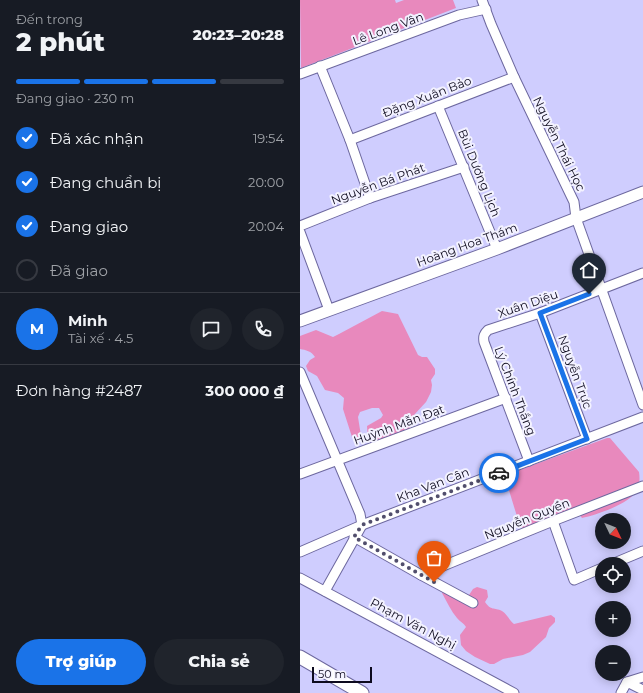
<!DOCTYPE html>
<html lang="vi">
<head>
<meta charset="utf-8">
<style>
  :root { --surface:#171b24; --page:#20242c; --text:#f1f3f6; --muted:#9ea1a6; --line:#363941; --accent:#1a73e8 }
  body { margin:0; font-family:Montserrat,sans-serif; background:var(--page); color:var(--text); height:100vh; display:flex; flex-direction:column; font-size:15px; white-space:nowrap }
  * { box-sizing:border-box; margin:0 }
  p { font-size:13px; color:var(--muted) }
  .icon { flex:none; width:22px; height:22px; fill:none; stroke:currentColor; stroke-width:2; stroke-linecap:round; stroke-linejoin:round }
  .map { position:relative; flex:1; overflow:hidden }
  .drawer { display:flex; flex-direction:column; background:var(--surface); width:300px }
  .drawer>* { flex:none }
  .needle { width:26px; rotate:133deg }
  .fabs { position:absolute; left:295px; top:513px; display:grid; gap:8px }
  .fabs a { display:grid; place-items:center; width:36px; height:36px; border-radius:50%; background:var(--surface); box-shadow:0 2px 10px #0003; font-size:20px }
  .scale { position:absolute; left:12px; bottom:10px; width:60px; box-sizing:border-box; padding-left:4px; border:2px solid #0d0a1e; border-top:0; font-size:11px; line-height:14px; white-space:nowrap; color:#0d0a1e; -webkit-text-stroke:3px #f3f2ff; paint-order:stroke }
  .pin { position:absolute; display:grid; place-items:center; width:34px; height:34px; color:#fff; margin:-41px -17px; border-radius:50% 50% 50% 0; rotate:-45deg; box-shadow:0 0 4px #0007 }
  .pin .icon { rotate:45deg }
  .courier { position:absolute; display:grid; place-items:center; width:40px; height:40px; margin:-20px; border:3px solid #1a73e8; border-radius:50%; background:#fff; color:#222; box-shadow:0 1px 5px #0007 }
  .head em { font-style:normal; font-weight:800 }
  .head div { display:flex; flex-direction:column-reverse }
  .head { display:flex; align-items:center; justify-content:space-between; height:68px; padding:0 16px }
  h1 { font-size:26px; font-weight:800; line-height:30px }
  .bar { display:grid; grid-template-columns:repeat(4,1fr); gap:6px 4px; align-content:center; height:48px; padding:0 16px }
  .bar i { height:5px; border-radius:3px; background:var(--line) }
  .bar .current { background:var(--accent) }
  .bar p { grid-column:span 4 }
  .line { display:flex; align-items:center; gap:10px; padding:0 16px; border-top:1px solid var(--line) }
  .line div { flex:1 }
  .round { display:grid; place-items:center; flex:none; width:42px; height:42px; border-radius:21px; background:var(--page) }
  ol { padding:0 16px; list-style:none }
  li { display:flex; align-items:center; gap:12px; height:44px }
  li p { margin-inline-start:auto }
  li .icon { padding:4px; border-radius:50%; background:var(--accent); color:#fff; stroke-width:4 }
  li:last-child { color:var(--muted) }
  li i { width:22px; height:22px; border:2px solid var(--line); border-radius:50% }
  .action { display:flex; gap:8px; margin-top:auto; padding:8px 16px }
  .action a { flex:1; height:46px; border-radius:24px; background:var(--accent); color:#fff; font-size:16px; font-weight:800; line-height:46px; text-align:center }
  .action a+a { background:var(--page); color:var(--text) }
  main { display:flex; flex:1; min-height:0 }
  .map>svg:first-child { display:block }
  .green { fill:#e889bd }
  .lines { fill:none; stroke-linecap:round; stroke-linejoin:round }
  .minor-casing { stroke:#6d689f; stroke-width:11 }
  .tertiary-casing { stroke:#6d689f; stroke-width:13 }
  .secondary-casing { stroke:#6d689f; stroke-width:15 }
  .minor { stroke:#fff; stroke-width:9 }
  .tertiary { stroke:#fff; stroke-width:11 }
  .secondary { stroke:#fff; stroke-width:13 }
  .done { stroke:#514e6c; stroke-width:4; stroke-dasharray:0 7.2 }
  .route { stroke:#1a73e8; stroke-width:5 }
  .labels { text-anchor:middle; stroke-width:4; stroke-linejoin:round; paint-order:stroke }
  .street-label { font-size:12px; fill:#0d0a1e; stroke:#f3f2ff }
</style>
</head>
<body>
<main>
<section class="drawer">
<div class="head"><div><h1>2 phút</h1><p>Đến trong</p></div><em>20:23–20:28</em></div>
<div class="bar"><i class="current"></i><i class="current"></i><i class="current"></i><i></i><p>Đang giao · 230 m</p></div>
<ol>
<li><svg class="icon" aria-label="check" viewBox="0 0 24 24"><path d="M5 12l5 5 9-10"/></svg>Đã xác nhận<p>19:54</p></li>
<li><svg class="icon" aria-label="check" viewBox="0 0 24 24"><path d="M5 12l5 5 9-10"/></svg>Đang chuẩn bị<p>20:00</p></li>
<li><svg class="icon" aria-label="check" viewBox="0 0 24 24"><path d="M5 12l5 5 9-10"/></svg>Đang giao<p>20:04</p></li>
<li><i></i>Đã giao</li>
</ol>
<div class="line" style="height:72px"><b class="round" style="background:var(--accent);color:#fff">M</b><div><b>Minh</b><p>Tài xế · 4.5</p></div><a class="round"><svg class="icon" aria-label="chat" viewBox="0 0 24 24"><path d="M4 5h16v11H9l-5 4z"/></svg></a><a class="round"><svg class="icon" aria-label="phone" viewBox="0 0 24 24"><path d="M5 4h4l2 5-3 2q2 4 5 5l2-3 5 2v4C11 20 4 13 5 4z"/></svg></a></div>
<div class="line" style="height:52px"><div>Đơn hàng #2487</div><b>300 000 ₫</b></div>
<div class="action"><a>Trợ giúp</a><a>Chia sẻ</a></div>
</section>
<div class="map">
<svg width="343" height="693" viewBox="0 0 343 693">
  <rect width="100%" height="100%" fill="#cfcdfe"/>
  <g class="green">
    <path d="M0,0H95L96,3L104,0H153L156,8L1,68Z"/>
    <path d="M82,311L98,314L118,355L122,357H127L135,369V374L131,380L132,385L131,392L126,402L114,415L110,429L73,443L68,440L67,426L81,418L83,415L79,408H72L60,412L58,417L61,436L58,439L52,437L43,409L44,398L38,393L25,390L17,376L8,371L6,366L10,360L15,357C11,351 6,350 0,349V336L16,330L33,337L39,334Z"/>
    <path d="M307,438H310L339,472C340,479 340,487 335,493C326,505 296,515 282,518L274,508L228,529L222,528L219,523L208,487L214,472Z"/>
    <path d="M148,586L169,595L173,589L177,587L187,590L188,597L185,602C191,611 194,607 202,611C207,614 209,620 214,624L251,615L255,618V622L249,628L246,637L230,652L223,655L203,659L194,664H190L175,657L166,651L161,645L160,635L166,627C164,623 160,622 157,618C151,611 147,602 142,593Z"/>
  </g>
  <g class="lines">
    <defs>
      <g id="minor">
        <path d="M182,0L191,24L214,77L274,202L276,218L343,405"/>
        <path d="M20,66L50,140L70,198"/>
        <path d="M0,74L159,15L186,9"/>
        <path d="M138,106L197,249"/>
        <path d="M50,140L214,77"/>
        <path d="M0,226L70,198L164,167"/>
        <path d="M0,232L29,310"/>
        <path d="M240,313L287,439"/>
        <path d="M0,372L60,514L62,525L25,591"/>
        <path d="M229,461L184,342C183,336 184,334 188,330L240,313L343,273"/>
        <path d="M0,474L206,398"/>
        <path d="M253,521L274,580L302,568"/>
        <path d="M54,537L121,575L173,603"/>
        <path d="M0,552L62,525L343,417"/>
        <path d="M312,564L343,551"/>
        <path d="M121,575L253,521L343,486"/>
        <path d="M0,578L214,693"/>
        <path d="M327,682L343,690"/>
        <path d="M321,693L327,682L343,677"/>
      </g>
      <path id="tertiary" d="M0,321L197,249L343,192"/>
      <path id="secondary" d="M0,657L62,693"/>
    </defs>
    <use href="#minor" class="minor-casing"/>
    <use href="#tertiary" class="tertiary-casing"/>
    <use href="#secondary" class="secondary-casing"/>
    <use href="#minor" class="minor"/>
    <use href="#tertiary" class="tertiary"/>
    <use href="#secondary" class="secondary"/>
  </g>
  <g class="lines">
    <path class="done" d="M134,582L54,537L62,525L199,473"/>
    <path class="route" d="M199,473L287,439L240,313L289,294"/>
  </g>
  <g class="labels">
    <g class="street-label">
      <text transform="translate(88 29) rotate(-20)" y="4">Lê Long Vân</text>
      <text transform="translate(127 97) rotate(-21)" y="4">Đặng Xuân Bảo</text>
      <text transform="translate(259 144) rotate(64)" y="4">Nguyễn Thái Học</text>
      <text transform="translate(179 173) rotate(68)" y="4">Bùi Dương Lịch</text>
      <text transform="translate(78 184) rotate(-20)" y="4">Nguyễn Bá Phát</text>
      <text transform="translate(167 245) rotate(-20)" y="4">Hoàng Hoa Thám</text>
      <text transform="translate(228 304) rotate(-19)" y="4">Xuân Diệu</text>
      <text transform="translate(275 372) rotate(70)" y="4">Nguyễn Trực</text>
      <text transform="translate(215 391) rotate(69)" y="4">Lý Chính Thắng</text>
      <text transform="translate(99 425) rotate(-20)" y="4">Huỳnh Mẫn Đạt</text>
      <text transform="translate(133 485) rotate(-21)" y="4">Kha Vạn Cân</text>
      <text transform="translate(227 519) rotate(-22)" y="4">Nguyễn Quyền</text>
      <text transform="translate(113 624) rotate(28)" y="4">Phạm Văn Nghị</text>
    </g>
  </g>
</svg>
<div class="fabs">
<a><svg class="needle" viewBox="-14 -14 28 28"><path d="M0-13l5 13h-10z" fill="#e53935"/><path d="M0 13l5-13h-10z" fill="#9ea1a6"/></svg></a>
<a><svg class="icon" aria-label="locate" viewBox="0 0 24 24"><circle cx="12" cy="12" r="6"/><path d="M12 2v4M12 18v4M2 12h4M18 12h4"/></svg></a>
<a>+</a>
<a>−</a>
</div>
<div class="scale">50 m</div>
<div class="pin" style="left:134px;top:582px;background:#ea580c"><svg class="icon" aria-label="bag" viewBox="0 0 24 24"><path d="M5 8h14l-1 12H6zM9 8a3 3 0 0 1 6 0"/></svg></div>
<div class="pin" style="left:289px;top:294px;background:#1f2937"><svg class="icon" aria-label="home" viewBox="0 0 24 24"><path d="M3 11l9-7 9 7M6 9v11h12V9"/></svg></div>
<div class="courier" style="left:199px;top:473px"><svg class="icon" aria-label="car" viewBox="0 0 24 24"><path d="M5 17H2v-5l4-1 3-4h7l3 4 3 1v5h-3M9 17h6M6 11h13"/><circle cx="7" cy="17" r="2"/><circle cx="17" cy="17" r="2"/></svg></div>
</div>
</main>
</body>
</html>
